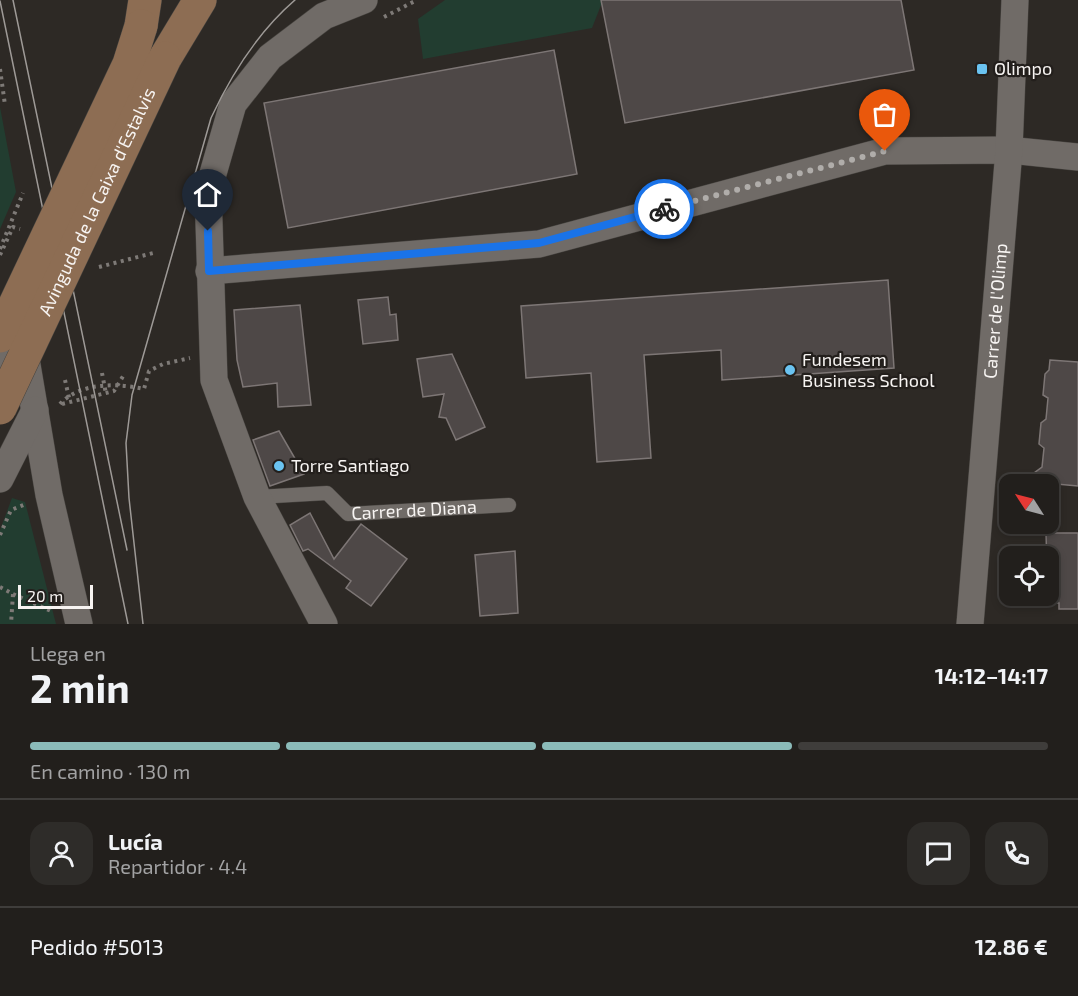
<!DOCTYPE html>
<html lang="es">
<head>
<meta charset="utf-8">
<style>
  :root { --surface:#221f1c; --page:#2e2c29; --text:#f1f3f6; --muted:#a2a2a3; --line:#3f3d3b; --accent:#8bbbb9 }
  body { margin:0; font-family:"Exo 2",sans-serif; background:var(--page); color:var(--text); height:100vh; display:flex; flex-direction:column; font-size:22px; white-space:nowrap }
  * { box-sizing:border-box; margin:0 }
  p { font-size:20px; color:var(--muted) }
  .icon { flex:none; width:33px; height:33px; fill:none; stroke:currentColor; stroke-width:2; stroke-linecap:round; stroke-linejoin:round }
  .map { position:relative; height:624px; overflow:hidden }
  .details { display:flex; flex-direction:column; background:var(--surface); flex:1 }
  .details>* { flex:none }
  .needle { width:39px; rotate:306deg }
  .controls { position:absolute; left:999px; top:474px; display:grid; gap:12px }
  .controls a { display:grid; place-items:center; width:60px; height:60px; border-radius:12px; background:var(--surface); box-shadow:0 3px 9px #0003,0 0 0 2px var(--line); font-size:30px }
  .scale { position:absolute; left:18px; bottom:15px; width:75px; box-sizing:border-box; padding-left:6px; border:3px solid #f7f4f2; border-top:0; font-size:16px; line-height:21px; white-space:nowrap; color:#f7f4f2; -webkit-text-stroke:4px #231f1c; paint-order:stroke }
  .pin { position:absolute; display:grid; place-items:center; width:51px; height:51px; color:#fff; margin:-62px -26px; border-radius:50% 50% 50% 0; rotate:-45deg; box-shadow:0 0 6px #0007 }
  .pin .icon { rotate:45deg }
  .courier { position:absolute; display:grid; place-items:center; width:60px; height:60px; margin:-30px; border:4px solid #1a73e8; border-radius:50%; background:#fff; color:#222; box-shadow:0 2px 8px #0007 }
  .overview em { font-style:normal; font-weight:700 }
  .overview div { display:flex; flex-direction:column-reverse }
  .overview { display:flex; align-items:center; justify-content:space-between; height:102px; padding:0 30px }
  h1 { font-size:39px; font-weight:700; line-height:45px }
  .bar { display:grid; grid-template-columns:repeat(4,1fr); gap:9px 6px; align-content:center; height:72px; padding:0 30px }
  .bar i { height:8px; border-radius:4px; background:var(--line) }
  .bar .current { background:var(--accent) }
  .bar p { grid-column:span 4 }
  .line { display:flex; align-items:center; gap:15px; padding:0 30px; border-top:2px solid var(--line) }
  .line div { flex:1 }
  .round { display:grid; place-items:center; flex:none; width:63px; height:63px; border-radius:18px; background:var(--page) }
  .map>svg:first-child { display:block }
  .green { fill:#223d30 }
  .building { fill:#4e4847; stroke:#7d7675; stroke-width:1.5 }
  .lines { fill:none; stroke-linecap:round; stroke-linejoin:round }
  .lane-casing { stroke:#474440; stroke-width:15 }
  .street-casing { stroke:#474440; stroke-width:28 }
  .secondary-casing { stroke:#474440; stroke-width:34 }
  .path { stroke:#7e7a77; stroke-width:4; stroke-dasharray:3 4.5; stroke-linecap:butt }
  .lane { stroke:#706b67; stroke-width:14 }
  .street { stroke:#706b67; stroke-width:27 }
  .secondary { stroke:#8d6d53; stroke-width:33 }
  .tram { stroke:#9e9a97; stroke-width:1.5 }
  .secondary-bridge-casing { stroke:#474440; stroke-width:34; stroke-linecap:butt }
  .secondary-bridge { stroke:#8d6d53; stroke-width:33 }
  .done { stroke:#b0adaa; stroke-width:6; stroke-dasharray:0 10.8 }
  .route { stroke:#1a73e8; stroke-width:8 }
  .poi-dot { fill:#6ac3f1; stroke:#231f1c; stroke-width:2 }
  .labels { text-anchor:middle; stroke-width:4.5; stroke-linejoin:round; paint-order:stroke }
  .poi-label { font-size:18px; fill:#f7f4f2; stroke:#231f1c; text-anchor:start }
  .street-label { font-size:18px; fill:#f7f4f2; stroke:#231f1c }
</style>
</head>
<body>
<div class="map">
<svg width="1078" height="624" viewBox="0 0 1078 624">
  <rect width="100%" height="100%" fill="#2d2925"/>
  <g class="green">
    <path d="M445,0H603L592,28L423,59L418,19Z"/>
    <path d="M0,107L16,192L0,229Z"/>
    <path d="M12,498L25,502L56,624H0V530Z"/>
  </g>
  <g class="building">
    <path d="M601,0H901L914,70L625,123Z"/>
    <path d="M554,50L577,174L288,228L264,103Z"/>
    <path d="M888,280L894,368L722,380L721,350L644,355L651,458L597,462L591,373L526,378L521,306Z"/>
    <path d="M388,297L390,315L396,314L398,340L363,344L358,300Z"/>
    <path d="M300,305L311,405L278,407L277,383L243,387L237,360L234,310Z"/>
    <path d="M452,354L485,427L456,440L446,418L439,417L444,394L423,397L417,359Z"/>
    <path d="M1050,360L1078,362V486L1023,481L1042,467L1044,448L1039,444L1041,423L1046,419L1048,398L1043,395L1045,374L1049,370Z"/>
    <path d="M279,431L304,474L270,486L253,440Z"/>
    <path d="M310,513L334,559L361,524L407,559L371,606L346,588L351,581L308,549L303,551L290,525Z"/>
    <path d="M1046,533H1078V609H1059V603H1048Z"/>
    <path d="M515,551L518,613L480,616L475,555Z"/>
  </g>
  <g class="lines">
    <defs>
      <g id="lane">
        <path id="s1" d="M257,497L327,493L348,514L509,505"/>
      </g>
      <g id="street">
        <path d="M209,271L539,244L885,151L1009,150L1078,157"/>
        <path d="M0,356L27,365L49,495L79,624"/>
        <path d="M0,479L35,410"/>
        <path d="M324,624L257,497L214,380L208,191L233,104L270,57L324,16L364,0"/>
        <path id="s2" d="M970,624L1009,150L1015,0"/>
      </g>
      <g id="secondary">
        <path d="M141,26L145,0"/>
        <path d="M165,58L200,0"/>
      </g>
    </defs>
    <use href="#lane" class="lane-casing"/>
    <use href="#street" class="street-casing"/>
    <use href="#secondary" class="secondary-casing"/>
    <g class="path">
      <path d="M384,17L417,0"/>
      <path d="M0,69L5,105"/>
      <path d="M0,249L23,193"/>
      <path d="M0,255L13,227L20,229"/>
      <path d="M99,267L153,253"/>
      <path d="M102,373L106,394"/>
      <path d="M65,380L70,402"/>
      <path d="M60,404C80,382 118,383 144,389L149,371L163,364L190,358"/>
      <path d="M62,404L114,391L125,373"/>
      <path d="M0,535L11,510L26,504"/>
      <path d="M0,587L13,594L11,624"/>
      <path d="M13,594L51,611"/>
    </g>
    <use href="#lane" class="lane"/>
    <use href="#street" class="street"/>
    <use href="#secondary" class="secondary"/>
    <g class="tram">
      <path d="M13,0L127,550"/>
      <path d="M0,1L128,624"/>
      <path d="M143,624L129,498L126,443L132,395L211,118C231,75 259,31 295,0"/>
    </g>
    <defs>
      <g id="secondary-bridge">
        <path d="M0,336L129,64L141,26"/>
        <path id="s3" d="M0,408L165,58"/>
      </g>
    </defs>
    <use href="#secondary-bridge" class="secondary-bridge-casing"/>
    <use href="#secondary-bridge" class="secondary-bridge"/>
  </g>
  <g class="lines">
    <path class="done" d="M664,209L885,151"/>
    <path class="route" d="M208,231L209,271L539,243L664,209"/>
  </g>
  <g class="poi-dot">
    <rect x="976" y="63" width="12" height="12" rx="3"/>
    <circle cx="790" cy="370" r="6"/>
    <circle cx="279" cy="466" r="6"/>
  </g>
  <g class="labels">
    <g class="poi-label">
      <text x="994" y="75">Olimpo</text>
      <text x="802" y="366">Fundesem<tspan x="802" dy="21">Business School</tspan></text>
      <text x="291" y="472">Torre Santiago</text>
    </g>
    <g class="street-label">
      <text dy="6" stroke="none"><textPath href="#s3" startOffset="228">Avinguda de la Caixa d'Estalvis</textPath></text>
      <text dy="6" stroke="none"><textPath href="#s2" startOffset="314">Carrer de l'Olimp</textPath></text>
      <text dy="6" stroke="none"><textPath href="#s1" startOffset="166">Carrer de Diana</textPath></text>
    </g>
  </g>
</svg>
<div class="controls">
<a><svg class="needle" viewBox="-14 -14 28 28"><path d="M0-13l5 13h-10z" fill="#e53935"/><path d="M0 13l5-13h-10z" fill="#a2a2a3"/></svg></a>
<a><svg class="icon" aria-label="locate" viewBox="0 0 24 24"><circle cx="12" cy="12" r="6"/><path d="M12 2v4M12 18v4M2 12h4M18 12h4"/></svg></a>
</div>
<div class="scale">20 m</div>
<div class="pin" style="left:885px;top:151px;background:#ea580c"><svg class="icon" aria-label="bag" viewBox="0 0 24 24"><path d="M5 8h14l-1 12H6zM9 8a3 3 0 0 1 6 0"/></svg></div>
<div class="pin" style="left:208px;top:231px;background:#1f2937"><svg class="icon" aria-label="home" viewBox="0 0 24 24"><path d="M3 11l9-7 9 7M6 9v11h12V9"/></svg></div>
<div class="courier" style="left:664px;top:209px"><svg class="icon" aria-label="bike" viewBox="0 0 24 24"><circle cx="6" cy="16" r="4"/><circle cx="18" cy="16" r="4"/><path d="M6 16l4-8h5l3 8M10 8l3 8H6M13 5h3"/></svg></div>
</div>
<section class="details">
<div class="overview"><div><h1>2 min</h1><p>Llega en</p></div><em>14:12–14:17</em></div>
<div class="bar"><i class="current"></i><i class="current"></i><i class="current"></i><i></i><p>En camino · 130 m</p></div>
<div class="line" style="height:108px"><a class="round"><svg class="icon" aria-label="person" viewBox="0 0 24 24"><circle cx="12" cy="8" r="4"/><path d="M4 21q1-7 8-7t8 7"/></svg></a><div><b>Lucía</b><p>Repartidor · 4.4</p></div><a class="round"><svg class="icon" aria-label="chat" viewBox="0 0 24 24"><path d="M4 5h16v11H9l-5 4z"/></svg></a><a class="round"><svg class="icon" aria-label="phone" viewBox="0 0 24 24"><path d="M5 4h4l2 5-3 2q2 4 5 5l2-3 5 2v4C11 20 4 13 5 4z"/></svg></a></div>
<div class="line" style="height:78px"><div>Pedido #5013</div><b>12.86 €</b></div>
</section>
</body>
</html>
